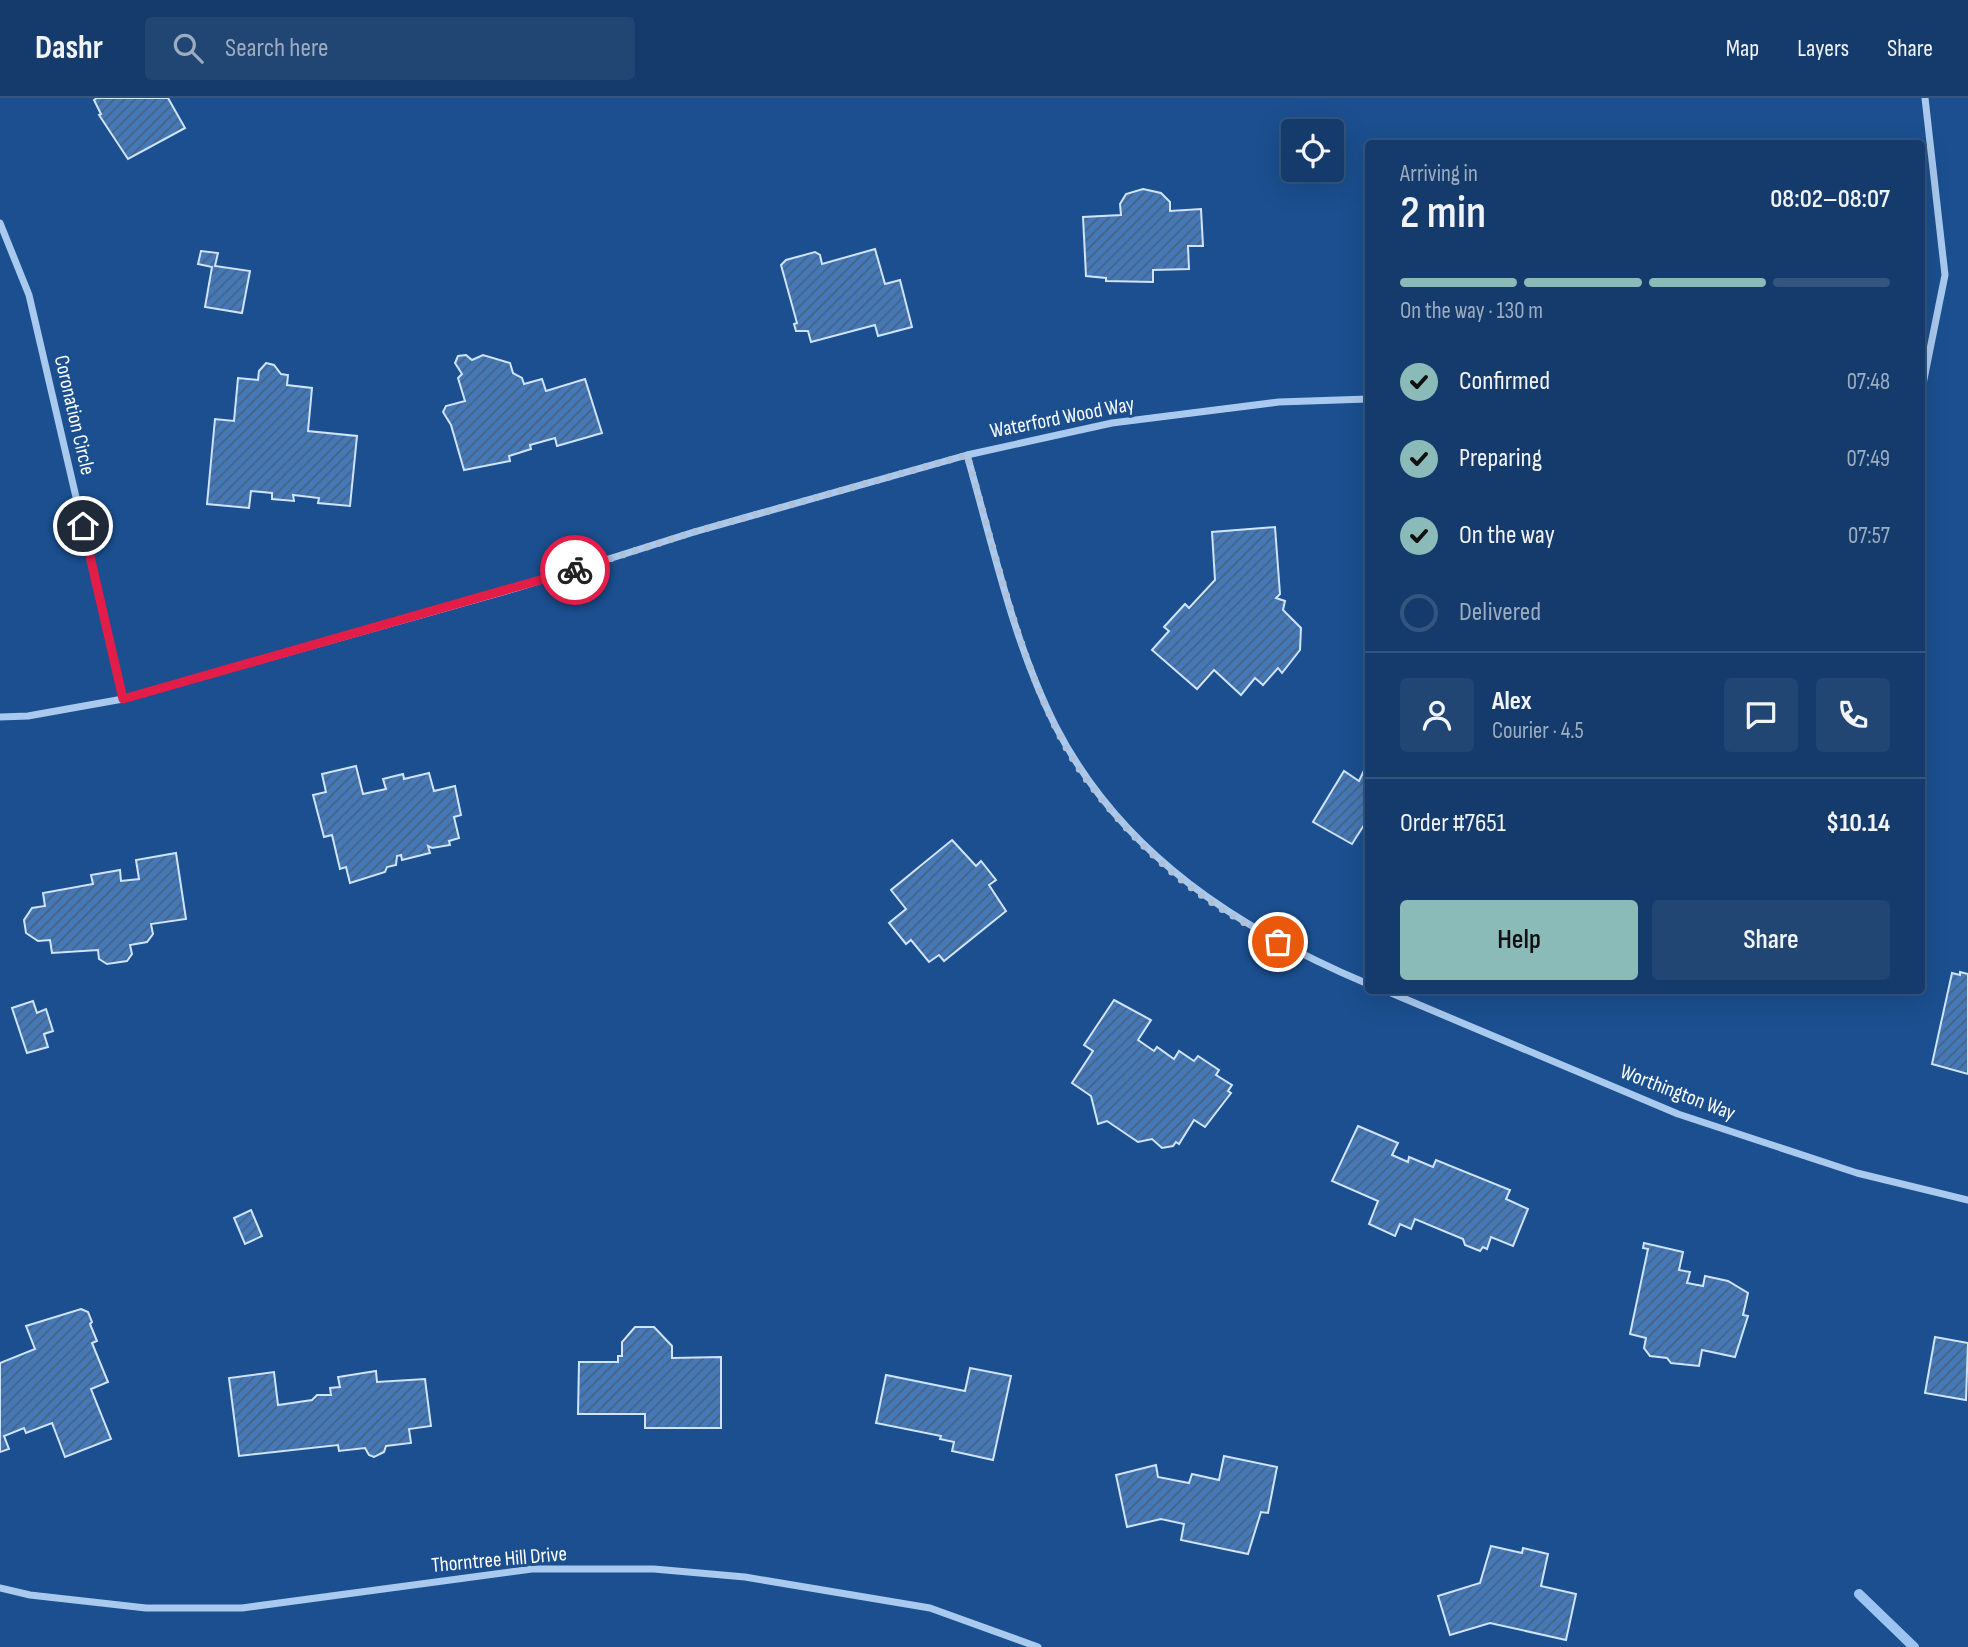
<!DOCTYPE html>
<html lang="en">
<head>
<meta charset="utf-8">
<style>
  :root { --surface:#143b6b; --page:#214673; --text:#f1f3f6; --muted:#9dadc1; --line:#33557e; --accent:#8bbbb9 }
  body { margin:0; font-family:"Sofia Sans Condensed",sans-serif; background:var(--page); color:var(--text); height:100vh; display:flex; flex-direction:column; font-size:26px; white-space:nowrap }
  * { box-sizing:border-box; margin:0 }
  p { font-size:23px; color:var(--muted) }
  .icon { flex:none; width:38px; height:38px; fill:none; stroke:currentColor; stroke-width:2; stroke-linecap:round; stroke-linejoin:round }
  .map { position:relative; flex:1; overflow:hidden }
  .sheet { position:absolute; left:1365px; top:42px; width:560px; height:854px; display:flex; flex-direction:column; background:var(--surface); border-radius:7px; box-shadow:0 7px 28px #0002,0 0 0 2px var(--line) }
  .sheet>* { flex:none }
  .controls { position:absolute; left:1281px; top:21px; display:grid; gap:14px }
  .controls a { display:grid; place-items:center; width:63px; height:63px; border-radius:7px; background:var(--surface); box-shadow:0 7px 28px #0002,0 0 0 2px var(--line); font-size:35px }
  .pin { position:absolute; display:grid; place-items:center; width:60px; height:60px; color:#fff; margin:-30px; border:4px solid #fff; border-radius:50%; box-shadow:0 2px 7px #0007 }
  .courier { position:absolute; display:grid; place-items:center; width:70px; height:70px; margin:-35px; border:5px solid #e11d48; border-radius:50%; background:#fff; color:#222; box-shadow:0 2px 9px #0007 }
  .overview em { font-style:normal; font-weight:600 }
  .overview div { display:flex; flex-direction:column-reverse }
  .overview { display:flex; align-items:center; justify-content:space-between; height:119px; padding:0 35px }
  h1 { font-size:46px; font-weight:600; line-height:52px }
  .bar { display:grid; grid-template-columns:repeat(4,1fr); gap:10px 7px; align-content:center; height:84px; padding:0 35px }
  .bar i { height:9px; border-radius:5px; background:var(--line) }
  .bar .active { background:var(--accent) }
  .bar p { grid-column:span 4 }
  .line { display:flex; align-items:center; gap:18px; padding:0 35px; border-top:2px solid var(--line) }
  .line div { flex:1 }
  .round { display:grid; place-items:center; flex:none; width:74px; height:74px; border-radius:7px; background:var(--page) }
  ol { padding:0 35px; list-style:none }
  li { display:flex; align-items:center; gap:21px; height:77px }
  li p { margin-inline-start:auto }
  li .icon { padding:7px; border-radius:50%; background:var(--accent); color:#111; stroke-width:4 }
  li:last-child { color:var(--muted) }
  li i { width:38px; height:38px; border:4px solid var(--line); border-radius:50% }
  .primary-button { display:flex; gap:14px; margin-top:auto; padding:14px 35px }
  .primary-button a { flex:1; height:80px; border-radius:7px; background:var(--accent); color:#111; font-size:28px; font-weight:600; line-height:80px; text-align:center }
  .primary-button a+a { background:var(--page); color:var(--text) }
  header { display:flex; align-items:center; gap:42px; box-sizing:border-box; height:98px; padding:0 35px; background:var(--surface); border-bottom:2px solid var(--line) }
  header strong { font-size:33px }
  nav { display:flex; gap:38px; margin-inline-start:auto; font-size:24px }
  .search { width:490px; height:63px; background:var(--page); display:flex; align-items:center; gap:18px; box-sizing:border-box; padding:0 24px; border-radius:7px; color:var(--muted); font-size:26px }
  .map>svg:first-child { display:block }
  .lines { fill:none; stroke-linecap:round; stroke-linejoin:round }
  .stream { stroke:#9cc4f0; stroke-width:10 }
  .building { fill:url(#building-hatch); stroke:#cfe3fa; stroke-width:2 }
  .street { stroke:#a9c9ee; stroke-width:7 }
  .done { stroke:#afc1d8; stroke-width:7; stroke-dasharray:0 12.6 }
  .route { stroke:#e11d48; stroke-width:9 }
  .labels { text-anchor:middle; stroke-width:6; stroke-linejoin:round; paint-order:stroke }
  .street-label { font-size:21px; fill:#fff; stroke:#1b4f8f }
</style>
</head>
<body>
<header>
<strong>Dashr</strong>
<div class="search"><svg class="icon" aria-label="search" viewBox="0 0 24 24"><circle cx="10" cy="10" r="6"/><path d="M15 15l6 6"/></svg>Search here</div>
<nav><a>Map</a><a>Layers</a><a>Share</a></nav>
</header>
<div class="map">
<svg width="1968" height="1549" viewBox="0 0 1968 1549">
  <defs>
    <pattern id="building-hatch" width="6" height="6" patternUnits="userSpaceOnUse" patternTransform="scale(1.75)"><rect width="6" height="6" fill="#4478b7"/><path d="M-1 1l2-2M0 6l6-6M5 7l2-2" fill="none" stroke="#486282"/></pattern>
  </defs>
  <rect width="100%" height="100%" fill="#1b4f8f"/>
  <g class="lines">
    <path class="stream" d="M1859,1496L1914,1549"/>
  </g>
  <g class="building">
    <path d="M97,0H168L185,30L128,61L99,17L101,16L94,2Z"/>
    <path d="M1143,91L1161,95L1170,104V113L1201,111L1203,148H1188L1189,171L1153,172V184L1106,183V180L1086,178L1083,119L1121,117L1120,106L1126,96Z"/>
    <path d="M875,151L885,186L900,182L912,229L878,238L875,227L811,244L808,233H796L794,226L797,225L781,167L786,162L815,154L820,157L822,166Z"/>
    <path d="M201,153L218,155L215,168L250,173L242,215L205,209L212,169L198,166Z"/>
    <path d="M466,257L472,262L483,257L510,265L513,275L522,280L524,286L542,281L546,293L585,281L602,335L557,348L555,340L530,347L531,351L509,358L510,363L464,372L451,327L443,314L446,308L465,303L458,280L462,276L455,265L458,258Z"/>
    <path d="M266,265L274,267L281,276L288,277L287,287L312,290L308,333L357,338L350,408L318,405L319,400L293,397L294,403L272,401V395L251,393L249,410L207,406L215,321L234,323L238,280L258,282L259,273Z"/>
    <path d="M1275,429L1280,496L1276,500L1285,503L1283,512L1301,530L1300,552L1282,575L1278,570L1263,587L1255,580L1241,597L1214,572L1197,591L1152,552L1169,533L1164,529L1185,506L1189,510L1215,482L1212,434Z"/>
    <path d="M1368,664V730L1364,727L1352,746L1313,724L1344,673L1359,683Z"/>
    <path d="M356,668L363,696L386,691L383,681L403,676L404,681L429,675L434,693L455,688L461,717L454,719L459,740L449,743L450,747L432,750L428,748L430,755L402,762L401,757L397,758L396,767L387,769L385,774L350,785L346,769L340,771L332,737L324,739L313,697L326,694L322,676Z"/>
    <path d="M952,742L976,768L981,763L996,782L989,787L1006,813L944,863L939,857L929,864L911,842L906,846L889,825L906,811L891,792Z"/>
    <path d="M176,755L186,821L151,826L153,836L147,844L130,847L132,856L127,863L107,866L99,861L98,852L52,855L50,842L38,843L26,835L24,822L32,810L45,808L43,795L93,786L91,777L120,772L121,783L139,781L136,762Z"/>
    <path d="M1960,874L1968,876V976L1932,966L1952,875L1960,877Z"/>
    <path d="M1114,902L1151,922L1138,942L1154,953L1157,949L1174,961L1179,953L1194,963L1198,958L1219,972L1216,977L1232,987L1228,993L1231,995L1205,1029L1194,1022L1179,1046L1176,1044L1173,1048L1162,1050L1152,1041L1138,1044L1107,1023L1098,1026L1091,998L1072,985L1093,953L1084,947Z"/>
    <path d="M33,903L37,915L46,911L53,933L44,936L48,949L27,955L12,910Z"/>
    <path d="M1358,1028L1398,1045L1392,1057L1408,1064L1409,1059L1433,1069L1436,1062L1510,1092L1506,1101L1528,1111L1513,1148L1491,1139L1487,1151L1483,1149L1480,1153L1465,1147L1463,1141L1415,1121L1411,1131L1400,1126L1395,1138L1369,1126L1378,1103L1332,1083Z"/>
    <path d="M251,1112L262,1138L245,1146L234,1120Z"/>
    <path d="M1644,1145L1683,1154L1679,1172L1690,1174L1687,1185L1703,1188L1705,1178L1728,1183L1748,1195L1743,1217L1748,1218L1735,1259L1702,1252L1699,1268L1671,1265L1667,1260L1650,1258L1644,1250L1646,1240L1630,1236L1648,1151L1643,1150Z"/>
    <path d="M81,1211L88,1214L92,1224L90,1226L97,1243L92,1245L108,1284L91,1291L111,1341L65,1359L52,1325L26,1335L24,1330L4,1338L9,1351L0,1354V1265L35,1251L26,1228Z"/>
    <path d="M635,1229H654L672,1248V1260L721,1259V1330H645V1316H578L579,1264H618V1258H622V1244Z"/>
    <path d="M1935,1239L1968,1245L1966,1302L1925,1295Z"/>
    <path d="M970,1270L1011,1278L993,1362L952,1353L954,1344L940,1341L941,1338L876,1325L886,1277L965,1293Z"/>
    <path d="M376,1273L377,1284L425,1281L431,1328L409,1331L411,1345L386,1348L384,1354L374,1359L369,1357L365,1350L339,1353L338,1347L239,1358L229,1280L274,1274L278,1307L312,1302L317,1297H331L330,1290L340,1289L338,1279Z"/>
    <path d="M1224,1358L1277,1369L1268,1415L1261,1414L1248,1456L1181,1442L1184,1426L1161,1421L1127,1429L1116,1377L1156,1367L1158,1379L1189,1385L1192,1376L1219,1382Z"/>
    <path d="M1491,1448L1522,1455L1523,1450L1548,1456L1541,1488L1576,1496L1566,1542L1490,1525L1450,1537L1438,1498L1480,1485Z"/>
  </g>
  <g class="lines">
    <g class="street">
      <path d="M0,125L29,197L123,601"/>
      <path d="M1922,291L1945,177L1925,0"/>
      <path d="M967,357C993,447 1013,544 1056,629C1122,757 1240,832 1368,886"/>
      <path d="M0,619L28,618L123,601L520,489L694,434L967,357L1112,325L1279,304L1368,301"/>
      <path d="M1384,892L1678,1016L1857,1075L1968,1102"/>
      <path d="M0,1490L30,1497L146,1510H242L532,1471H654L745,1479L930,1510L1038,1549"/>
    </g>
  </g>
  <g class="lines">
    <path class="done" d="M575,472L694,434L967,357C997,457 1027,606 1092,689C1125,732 1168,776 1214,806C1235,820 1257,832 1278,844"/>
    <path class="route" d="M83,428L123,601L575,472"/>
  </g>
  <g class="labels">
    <g class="street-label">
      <text transform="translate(75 317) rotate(77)" y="7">Coronation Circle</text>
      <text transform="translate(1062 319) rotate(-11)" y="7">Waterford Wood Way</text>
      <text transform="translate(1678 994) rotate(21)" y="7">Worthington Way</text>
      <text transform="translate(499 1461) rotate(-5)" y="7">Thorntree Hill Drive</text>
    </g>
  </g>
</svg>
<div class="controls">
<a><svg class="icon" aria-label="locate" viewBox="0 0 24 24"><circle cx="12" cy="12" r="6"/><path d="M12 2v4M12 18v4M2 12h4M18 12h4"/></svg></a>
</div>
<div class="pin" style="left:1278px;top:844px;background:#ea580c"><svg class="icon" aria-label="bag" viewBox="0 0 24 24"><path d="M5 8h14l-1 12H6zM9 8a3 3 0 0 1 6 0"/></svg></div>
<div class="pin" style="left:83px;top:428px;background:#1f2937"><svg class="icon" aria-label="home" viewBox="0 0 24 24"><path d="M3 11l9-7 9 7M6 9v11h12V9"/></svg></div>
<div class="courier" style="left:575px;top:472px"><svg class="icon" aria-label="bike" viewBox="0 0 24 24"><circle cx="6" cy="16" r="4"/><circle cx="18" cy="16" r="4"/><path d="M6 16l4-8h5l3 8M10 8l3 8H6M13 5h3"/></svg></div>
<section class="sheet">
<div class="overview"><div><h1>2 min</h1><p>Arriving in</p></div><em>08:02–08:07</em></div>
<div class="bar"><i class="active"></i><i class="active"></i><i class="active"></i><i></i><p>On the way · 130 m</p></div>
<ol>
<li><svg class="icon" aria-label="check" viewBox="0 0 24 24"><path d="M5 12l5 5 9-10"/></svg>Confirmed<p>07:48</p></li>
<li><svg class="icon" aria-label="check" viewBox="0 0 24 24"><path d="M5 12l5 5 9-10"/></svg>Preparing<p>07:49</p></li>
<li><svg class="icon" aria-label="check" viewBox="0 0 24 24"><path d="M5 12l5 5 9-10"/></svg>On the way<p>07:57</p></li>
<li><i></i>Delivered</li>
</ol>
<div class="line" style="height:126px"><a class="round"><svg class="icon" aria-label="person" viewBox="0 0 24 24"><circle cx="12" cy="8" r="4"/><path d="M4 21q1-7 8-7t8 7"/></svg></a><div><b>Alex</b><p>Courier · 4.5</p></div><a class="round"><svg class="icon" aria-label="chat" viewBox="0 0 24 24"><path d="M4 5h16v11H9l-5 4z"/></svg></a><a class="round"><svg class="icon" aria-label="phone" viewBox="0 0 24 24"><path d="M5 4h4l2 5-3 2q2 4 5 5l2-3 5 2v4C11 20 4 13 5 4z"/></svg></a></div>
<div class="line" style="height:91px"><div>Order #7651</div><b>$10.14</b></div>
<div class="primary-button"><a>Help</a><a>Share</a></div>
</section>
</div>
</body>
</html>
